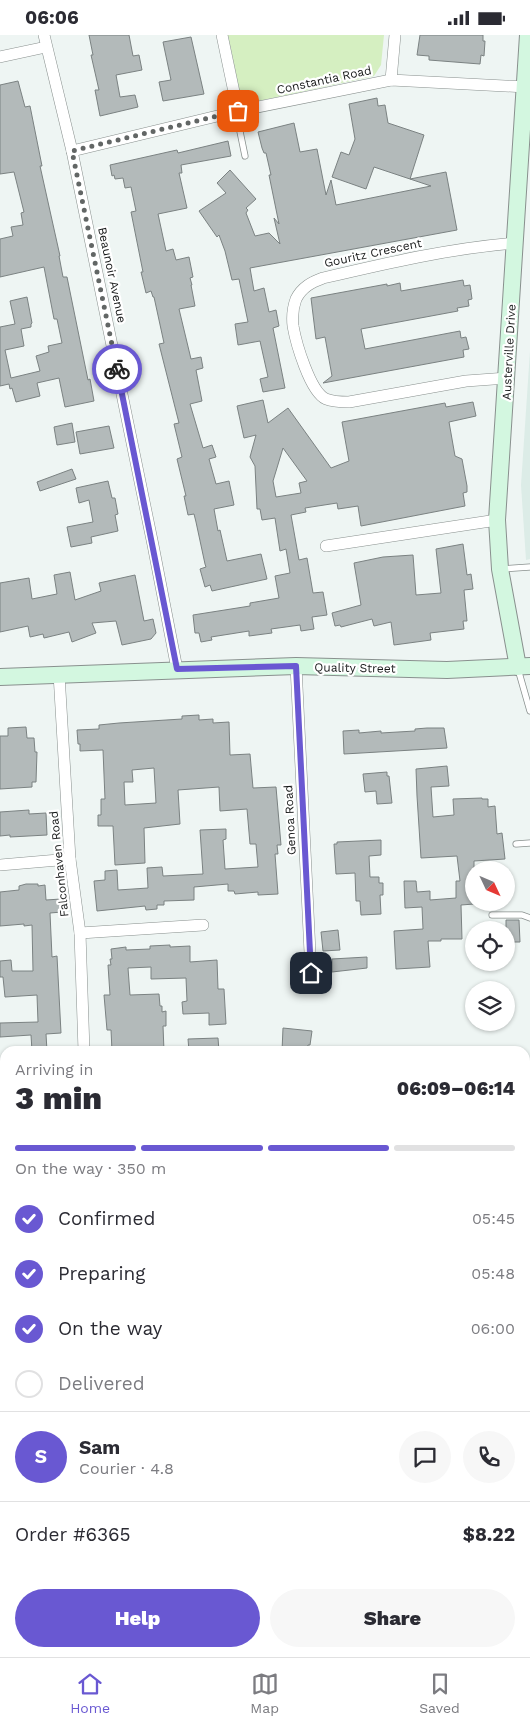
<!DOCTYPE html>
<html lang="en">
<head>
<meta charset="utf-8">
<style>
  :root { --surface:#fff; --page:#f7f7f7; --text:#2b2b33; --muted:#7c7c81; --line:#e1e1e2; --accent:#6958d2 }
  body { margin:0; font-family:"Work Sans",sans-serif; background:var(--page); color:var(--text); height:100vh; display:flex; flex-direction:column; font-size:19px; white-space:nowrap }
  * { box-sizing:border-box; margin:0 }
  p { font-size:16px; color:var(--muted) }
  .icon { flex:none; width:28px; height:28px; fill:none; stroke:currentColor; stroke-width:2; stroke-linecap:round; stroke-linejoin:round }
  .map { position:relative; flex:1; overflow:hidden }
  .details { position:absolute; left:0px; top:1011px; width:530px; height:611px; display:flex; flex-direction:column; background:var(--surface); border-radius:15px 15px 0 0; box-shadow:0 1px 4px #0004 }
  .details>* { flex:none }
  .needle { width:32px; rotate:134deg }
  .buttons { position:absolute; left:465px; top:826px; display:grid; gap:10px }
  .buttons a { display:grid; place-items:center; width:50px; height:50px; border-radius:50%; background:var(--surface); box-shadow:0 1px 4px #0004; font-size:25px }
  .pin { position:absolute; display:grid; place-items:center; width:42px; height:42px; color:#fff; margin:-21px; border-radius:10px; box-shadow:0 2px 8px #0006 }
  .courier { position:absolute; display:grid; place-items:center; width:50px; height:50px; margin:-25px; border:4px solid #6958d2; border-radius:50%; background:#fff; color:#222; box-shadow:0 1px 6px #0007 }
  .head em { font-style:normal; font-weight:800 }
  .head div { display:flex; flex-direction:column-reverse }
  .head { display:flex; align-items:center; justify-content:space-between; height:85px; padding:0 15px }
  h1 { font-size:32px; font-weight:800; line-height:38px }
  .bar { display:grid; grid-template-columns:repeat(4,1fr); gap:8px 5px; align-content:center; height:60px; padding:0 15px }
  .bar i { height:6px; border-radius:4px; background:var(--line) }
  .bar .selected { background:var(--accent) }
  .bar p { grid-column:span 4 }
  .line { display:flex; align-items:center; gap:12px; padding:0 15px; border-top:1px solid var(--line) }
  .line div { flex:1 }
  .round { display:grid; place-items:center; flex:none; width:52px; height:52px; border-radius:26px; background:var(--page) }
  ol { padding:0 15px; list-style:none }
  li { display:flex; align-items:center; gap:15px; height:55px }
  li p { margin-inline-start:auto }
  li .icon { padding:5px; border-radius:50%; background:var(--accent); color:#fff; stroke-width:4 }
  li:last-child { color:var(--muted) }
  li i { width:28px; height:28px; border:2px solid var(--line); border-radius:50% }
  .button { display:flex; gap:10px; margin-top:auto; padding:10px 15px }
  .button a { flex:1; height:58px; border-radius:30px; background:var(--accent); color:#fff; font-size:20px; font-weight:800; line-height:58px; text-align:center }
  .button a+a { background:var(--page); color:var(--text) }
  .status { display:flex; justify-content:space-between; align-items:center; height:35px; padding:0 25px; background:var(--surface); direction:ltr }
  .status svg { height:14px; fill:currentColor }
  .dock { display:flex; justify-content:space-around; align-items:center; height:70px; border-top:1px solid var(--line); background:var(--surface); font-size:14px; color:var(--muted) }
  .dock a { display:grid; justify-items:center; gap:2px }
  .dock .selected { color:var(--accent) }
  .map>svg:first-child { display:block }
  .built { fill:#dcece7 }
  .green { fill:#d5efc1 }
  .building { fill:#b3baba; stroke:#7b8282; fill-rule:evenodd }
  .lines { fill:none; stroke-linecap:round; stroke-linejoin:round }
  .lane-casing { stroke:#89908e; stroke-width:7 }
  .street-casing { stroke:#89908e; stroke-width:12 }
  .secondary-casing { stroke:#89908e; stroke-width:18 }
  .lane { stroke:#fff; stroke-width:5.5 }
  .street { stroke:#fff; stroke-width:11 }
  .secondary { stroke:#d3f7e0; stroke-width:16 }
  .done { stroke:#626665; stroke-width:5; stroke-dasharray:0 9 }
  .route { stroke:#6958d2; stroke-width:6 }
  .labels { text-anchor:middle; stroke-width:4.5; stroke-linejoin:round; paint-order:stroke }
  .street-label { font-size:12px; fill:#171919; stroke:#fff }
</style>
</head>
<body>
<div class="status"><b>06:06</b><svg viewBox="0 0 49 12"><path d="M0 12V9h3v3zM5 12V6h3v6zM10 12V3h3v9zM15 12V0h3v12zM26 1h20v11H26zM47 4h2v5h-2z"/></svg></div>
<div class="map">
<svg width="530" height="1622" viewBox="0 0 530 1622">
  <rect width="100%" height="100%" fill="#eef5f3"/>
  <g class="built">
    <path d="M530,316V524L526,525L521,450Z"/>
    <path d="M530,1349V1403L525,1392V1351Z"/>
  </g>
  <g class="green">
    <path d="M228,0H384L381,30L374,41L249,68L240,59Z"/>
    <path d="M0,1168H5V1618H394L395,1622H0Z"/>
  </g>
  <g class="building">
    <path d="M89,0H129L133,21L139,20L142,35L116,40L120,62L135,60L138,72L100,81L95,55H99L91,20H93Z"/>
    <path d="M420,0H483V6H485L484,21L481,20L480,29L429,25V21L417,20Z"/>
    <path d="M191,2L204,59L163,66L159,47L171,45L163,7Z"/>
    <path d="M18,46L25,72L30,71L42,131H40L60,221H59L63,242H67L88,345L90,344L94,366L65,372L59,343L37,348L40,361L16,367L12,353L10,354L9,349L0,351V292L15,289L10,266L27,262L32,288L31,289V292L21,294L24,311L5,315L11,343L40,336L36,321L49,317L48,311L62,308L57,284H54L44,232L0,242V204L13,201L11,192L23,190L21,178L24,177L14,137L0,139V50Z"/>
    <path d="M377,63L378,71L385,70L388,88L424,100L410,144L374,132L366,154L332,142L341,117L349,120L355,104L349,69Z"/>
    <path d="M294,88L300,117L317,114L326,160L331,145L336,170L431,151L410,144L446,137L457,195L250,233L254,256L264,253L269,277L276,275L279,291L273,293L285,353L263,357L260,344L268,342L260,306L238,310L235,289L248,287L239,244L232,245L225,216L219,200L217,202L199,176L226,158L217,148L230,135L256,164L246,173L248,175L246,178L255,201L269,198L280,209L274,183L279,189L269,140H271L266,118H264L262,113L258,97Z"/>
    <path d="M228,106L231,121L181,130L182,138H179L187,173L158,179L166,216L173,214L176,225L189,222L193,242L190,243L192,250H191L195,271L179,274L191,324L201,322L203,333L196,335L202,366L190,369L203,413L212,410L216,422L209,424L216,449L229,446L234,470L214,474L218,496L220,495L227,526L261,519L267,544L212,556L210,550L205,552L200,534L206,532L205,529L196,487L194,479L188,480L184,461H186L177,424L182,422L174,389L179,388L159,309L164,308L154,262H153L151,256L146,258L141,237H143L131,177L136,176L131,152L125,153L123,143L115,144L114,140L112,141L110,130L177,115L178,118Z"/>
    <path d="M463,245L464,251L470,250L472,264L468,265L469,271L457,273L458,276L361,294L365,314L460,296L461,303L466,302L469,314L463,315L464,322L323,348L332,341L325,302L316,304L311,263L387,249V251L400,248L401,256Z"/>
    <path d="M263,365L268,388L288,373L331,433L349,426L342,387L445,368L446,372L473,367L476,381L449,387L455,421L462,424L467,451V457L463,458L465,471L361,491L358,471L338,474L337,468L305,473L306,477L291,480L299,525L307,523L313,558L323,557L327,580L312,582L314,594L301,596L300,590L271,594L272,598L249,601V596L211,602L212,605L201,607L199,598H195L193,580L250,571V568L279,563L275,541L290,538L286,514L280,516L275,483L262,485L260,474H257L255,431L250,422L256,400L244,403L237,371ZM283,413L307,446L299,448L301,458L276,462L273,446Z"/>
    <path d="M72,388L75,407L57,410L54,392Z"/>
    <path d="M109,391L114,413L80,419L76,397Z"/>
    <path d="M72,434L76,444L40,456L37,447Z"/>
    <path d="M108,446L112,463H115L118,479L115,480L118,496L91,502L92,508L71,512L67,492L93,487L89,465L79,468L76,453Z"/>
    <path d="M463,509L467,540L471,539L473,554L464,555L467,586H463L464,594L430,598L431,605L394,610L391,587L374,591L372,584L341,592L340,590L335,591L332,578L361,570L354,528L383,522L413,520L416,560L441,558L436,514Z"/>
    <path d="M70,537L75,565L101,556L99,548L135,540L144,586L153,584L156,598L151,604L122,610L116,586L92,588L96,598L72,607L69,597L44,603L43,599L30,602L28,591L0,597V548L29,543L32,564L57,559L54,540Z"/>
    <path d="M199,680V685L213,684V688L229,687L230,720L250,719L253,753L276,752L281,810H277L278,819H275L278,859L258,860V857L235,859L234,856H228V849L194,852V865L164,866V870H157V874L146,875L145,871L97,876L94,846L105,845V836L117,835L118,855L148,853L147,833L162,832L163,841L203,839L200,795L226,794V804L223,805L225,834L258,832L256,809H250L247,774L220,776L219,752L178,755L180,789L144,793L145,828L115,830L113,791H98V780H101V764H105L103,715L80,716V709H78L77,695L99,694V690L119,688L182,684V681ZM154,733L156,768L125,770L124,747H133L132,735Z"/>
    <path d="M26,692L27,703H34L35,717H37L36,747H32V752L0,754V701H8V693Z"/>
    <path d="M427,693H444L447,713L344,719L343,696L359,695V698L381,696V698L415,696V694Z"/>
    <path d="M447,731L449,751L431,752L433,782L454,780L453,764L482,763V764H488V772L495,771L497,799L502,798L505,824L474,826V869L461,870L462,904H441V906H428L430,932L396,934L394,896L423,894L422,872L405,873L404,846H416L417,857L430,856V865L456,863V846H460L457,821L421,823L417,761L416,734Z"/>
    <path d="M387,737V741H389L392,768L377,769L376,756L365,757L363,739Z"/>
    <path d="M29,775V779L46,778L47,800L10,802V800L0,801V777Z"/>
    <path d="M381,805V820L369,821L370,842H379V848H383V860H380L381,879L361,880L360,866H356L355,838L336,839L334,809H337V807Z"/>
    <path d="M26,849H38V851L45,850L46,865L61,864L62,877L50,878L52,922L57,921L61,998L46,999L47,1016H32L31,1000L0,1002V988L38,987L37,960L5,962L3,942H0V926L11,925L12,936H33L32,890L24,891V889L0,891V857L19,855V851Z"/>
    <path d="M506,885H519L520,907H506Z"/>
    <path d="M338,895L340,915L323,916L321,897Z"/>
    <path d="M170,910V912L190,911V927L217,925L218,954H224L226,989L209,990V978L183,979L182,967L187,966L186,943L151,944V932L128,933L130,960L159,959L160,971H162V977L166,976V991H163L164,1016H112L111,995H107L104,960H110L108,930H111L110,924H112L111,914L126,912V915L150,914V911Z"/>
    <path d="M367,922V933L332,937V924Z"/>
    <path d="M283,993L312,996L310,1010H308L307,1016H282Z"/>
    <path d="M218,1003L219,1016H189L188,1004Z"/>
  </g>
  <g class="lines">
    <defs>
      <g id="lane">
        <path d="M236,77L245,121"/>
        <path d="M502,534L530,532"/>
        <path d="M518,634L530,676"/>
        <path d="M516,809L530,808"/>
        <path d="M492,880H522L530,883"/>
        <path d="M525,1458L530,1461"/>
        <path d="M443,1622V1618"/>
      </g>
      <g id="street">
        <path d="M44,0L72,116L153,510L177,634"/>
        <path d="M222,0L238,76"/>
        <path d="M0,22L46,12"/>
        <path d="M391,45L395,0"/>
        <path d="M72,116L238,76L391,45L526,52"/>
        <path d="M507,343L466,346L349,367C341,367 333,367 326,364C310,357 296,308 293,291C292,282 293,272 296,264C302,252 312,247 323,243C387,228 451,213 516,208"/>
        <path d="M326,511L497,485"/>
        <path d="M296,631L311,938"/>
        <path d="M59,639L70,824L80,898L84,1016"/>
        <path d="M0,830L70,824"/>
        <path d="M80,898L203,890"/>
        <path d="M0,1071H5"/>
      </g>
      <g id="secondary">
        <path d="M518,632L500,534L497,485L528,0"/>
        <path d="M0,642L296,631L447,635L530,631"/>
      </g>
    </defs>
    <use href="#lane" class="lane-casing"/>
    <use href="#street" class="street-casing"/>
    <use href="#secondary" class="secondary-casing"/>
    <use href="#lane" class="lane"/>
    <use href="#street" class="street"/>
    <use href="#secondary" class="secondary"/>
  </g>
  <g class="lines">
    <path class="done" d="M117,334L72,116L238,76"/>
    <path class="route" d="M117,334L177,634L296,631L311,938"/>
  </g>
  <g class="labels">
    <g class="street-label">
      <text transform="translate(324 45) rotate(-12)" y="4">Constantia Road</text>
      <text transform="translate(373 218) rotate(-12)" y="4">Gouritz Crescent</text>
      <text transform="translate(112 240) rotate(78)" y="4">Beaunoir Avenue</text>
      <text transform="translate(509 317) rotate(-87)" y="4">Austerville Drive</text>
      <text transform="translate(355 633) rotate(1)" y="4">Quality Street</text>
      <text transform="translate(290 785) rotate(-93)" y="4">Genoa Road</text>
      <text transform="translate(59 829) rotate(-96)" y="4">Falconhaven Road</text>
    </g>
  </g>
</svg>
<div class="buttons">
<a><svg class="needle" viewBox="-14 -14 28 28"><path d="M0-13l5 13h-10z" fill="#e53935"/><path d="M0 13l5-13h-10z" fill="#7c7c81"/></svg></a>
<a><svg class="icon" aria-label="locate" viewBox="0 0 24 24"><circle cx="12" cy="12" r="6"/><path d="M12 2v4M12 18v4M2 12h4M18 12h4"/></svg></a>
<a><svg class="icon" aria-label="layers" viewBox="0 0 24 24"><path d="M12 4l9 5-9 5-9-5zM3 14l9 5 9-5"/></svg></a>
</div>
<div class="pin" style="left:238px;top:76px;background:#ea580c"><svg class="icon" aria-label="bag" viewBox="0 0 24 24"><path d="M5 8h14l-1 12H6zM9 8a3 3 0 0 1 6 0"/></svg></div>
<div class="pin" style="left:311px;top:938px;background:#1f2937"><svg class="icon" aria-label="home" viewBox="0 0 24 24"><path d="M3 11l9-7 9 7M6 9v11h12V9"/></svg></div>
<div class="courier" style="left:117px;top:334px"><svg class="icon" aria-label="bike" viewBox="0 0 24 24"><circle cx="6" cy="16" r="4"/><circle cx="18" cy="16" r="4"/><path d="M6 16l4-8h5l3 8M10 8l3 8H6M13 5h3"/></svg></div>
<section class="details">
<div class="head"><div><h1>3 min</h1><p>Arriving in</p></div><em>06:09–06:14</em></div>
<div class="bar"><i class="selected"></i><i class="selected"></i><i class="selected"></i><i></i><p>On the way · 350 m</p></div>
<ol>
<li><svg class="icon" aria-label="check" viewBox="0 0 24 24"><path d="M5 12l5 5 9-10"/></svg>Confirmed<p>05:45</p></li>
<li><svg class="icon" aria-label="check" viewBox="0 0 24 24"><path d="M5 12l5 5 9-10"/></svg>Preparing<p>05:48</p></li>
<li><svg class="icon" aria-label="check" viewBox="0 0 24 24"><path d="M5 12l5 5 9-10"/></svg>On the way<p>06:00</p></li>
<li><i></i>Delivered</li>
</ol>
<div class="line" style="height:90px"><b class="round" style="background:var(--accent);color:#fff">S</b><div><b>Sam</b><p>Courier · 4.8</p></div><a class="round"><svg class="icon" aria-label="chat" viewBox="0 0 24 24"><path d="M4 5h16v11H9l-5 4z"/></svg></a><a class="round"><svg class="icon" aria-label="phone" viewBox="0 0 24 24"><path d="M5 4h4l2 5-3 2q2 4 5 5l2-3 5 2v4C11 20 4 13 5 4z"/></svg></a></div>
<div class="line" style="height:65px"><div>Order #6365</div><b>$8.22</b></div>
<div class="button"><a>Help</a><a>Share</a></div>
</section>
</div>
<nav class="dock">
<a class="selected"><svg class="icon" aria-label="home" viewBox="0 0 24 24"><path d="M3 11l9-7 9 7M6 9v11h12V9"/></svg>Home</a>
<a><svg class="icon" aria-label="map" viewBox="0 0 24 24"><path d="M3 6l6-2 6 2 6-2v14l-6 2-6-2-6 2zM9 4v14M15 6v14"/></svg>Map</a>
<a><svg class="icon" aria-label="saved" viewBox="0 0 24 24"><path d="M7 4h10v16l-5-4-5 4z"/></svg>Saved</a>
</nav>
</body>
</html>
